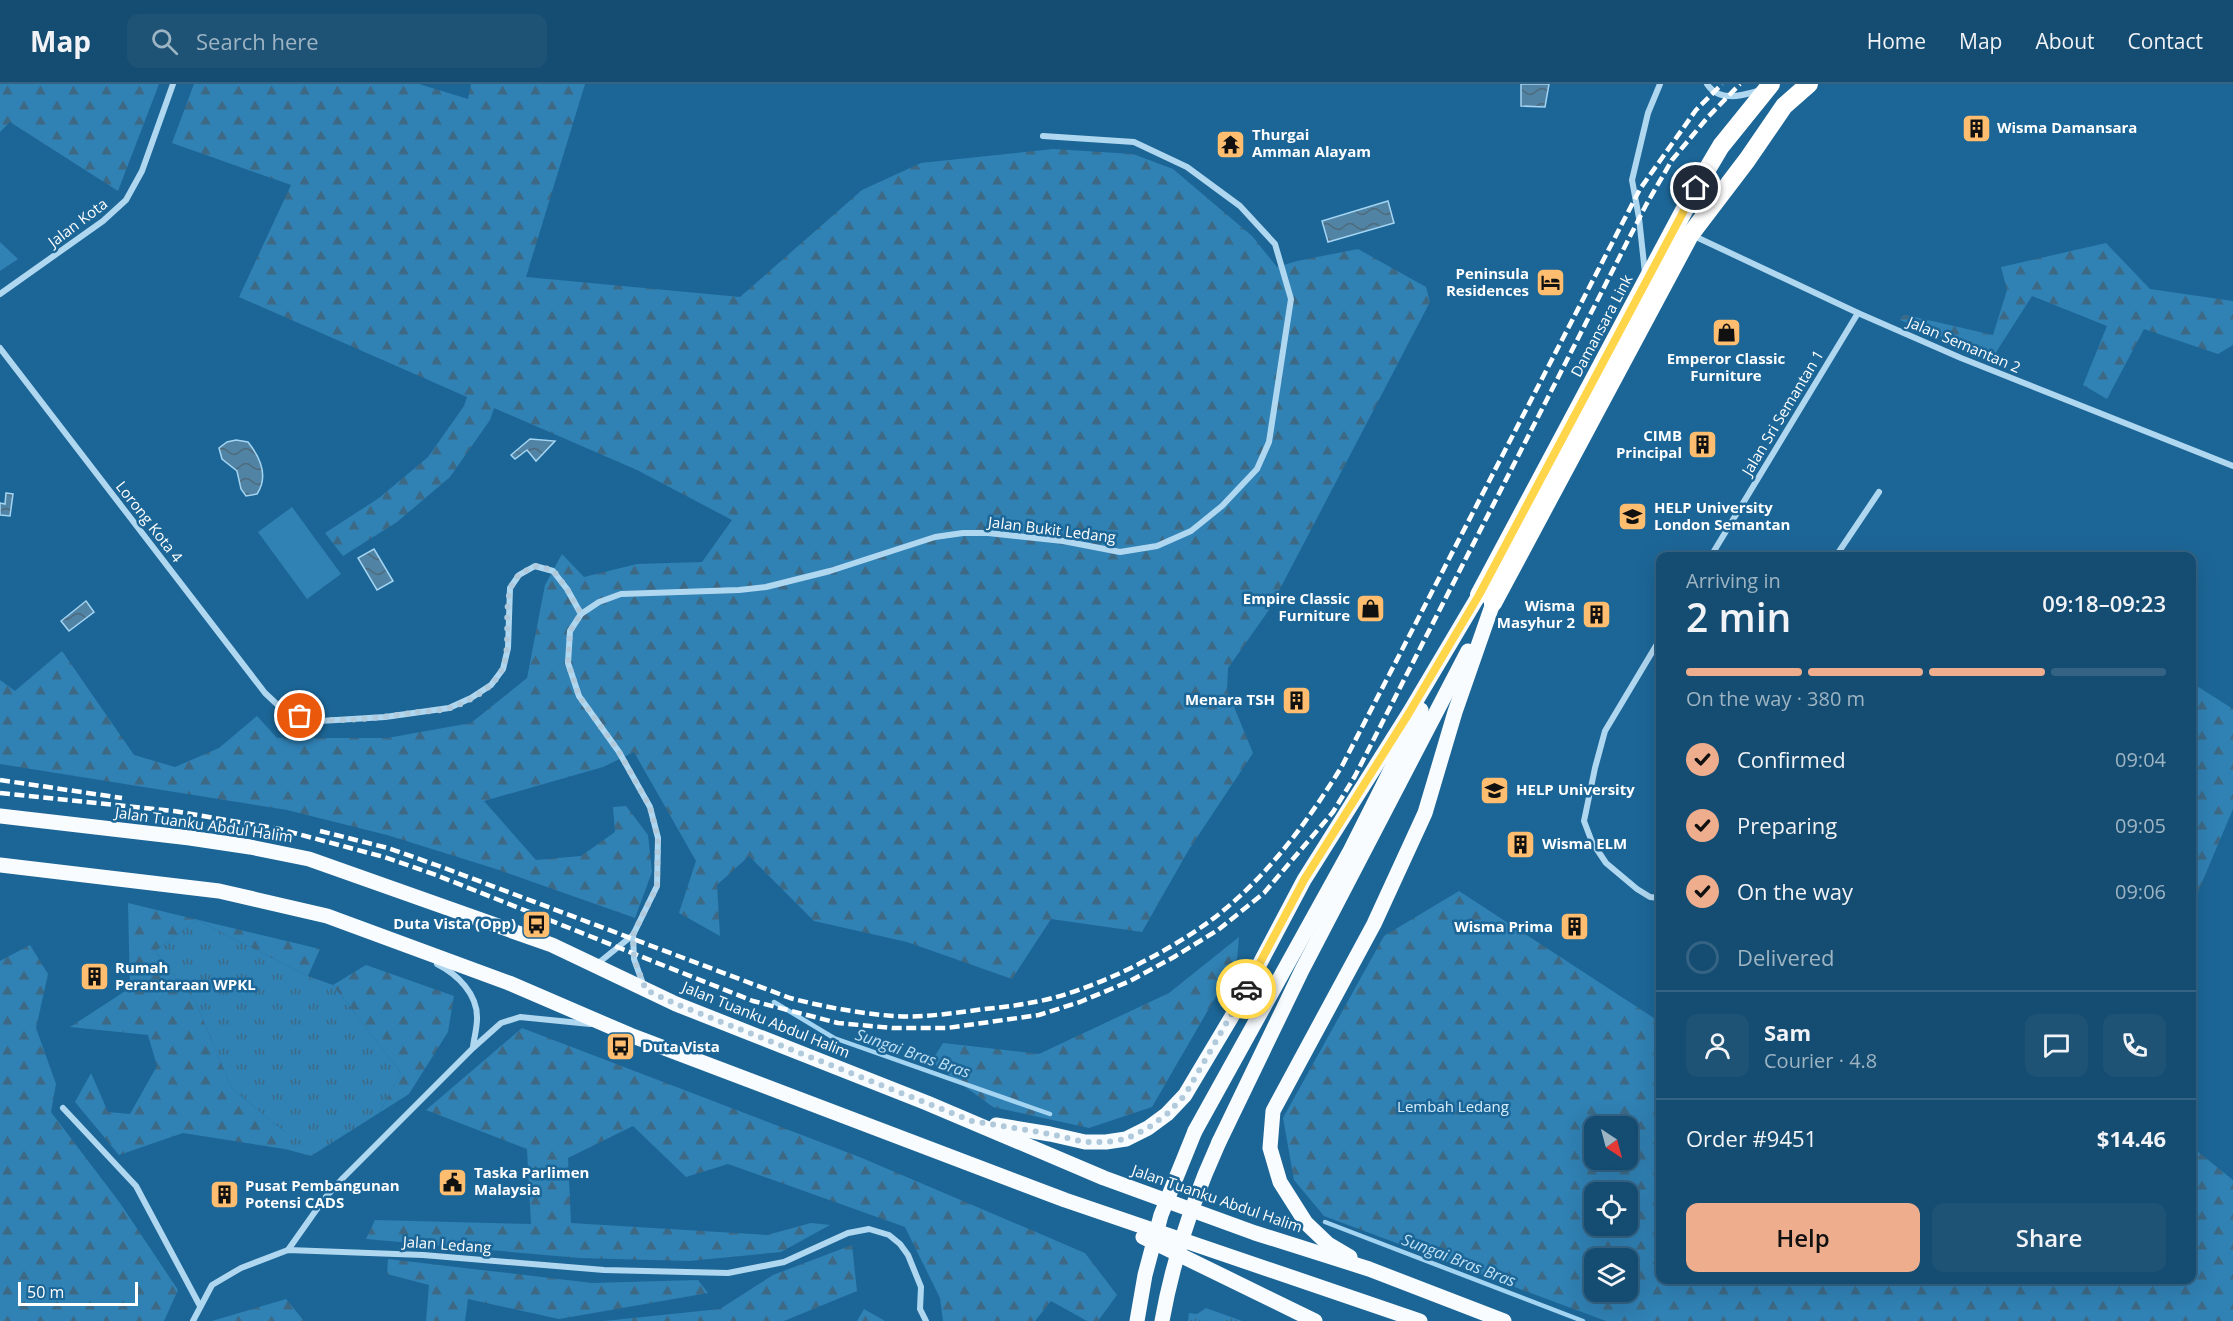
<!DOCTYPE html>
<html lang="en">
<head>
<meta charset="utf-8">
<style>
  :root { --surface:#154c71; --page:#1e5376; --text:#f1f3f6; --muted:#9db4c3; --line:#346384; --accent:#eead8d }
  body { margin:0; font-family:"Open Sans",sans-serif; background:var(--page); color:var(--text); height:100vh; display:flex; flex-direction:column; font-size:22px; white-space:nowrap }
  * { box-sizing:border-box; margin:0 }
  p { font-size:20px; color:var(--muted) }
  .icon { flex:none; width:33px; height:33px; fill:none; stroke:currentColor; stroke-width:2; stroke-linecap:round; stroke-linejoin:round }
  .map { position:relative; flex:1; overflow:hidden }
  .panel { position:absolute; left:1656px; top:468px; width:540px; height:732px; display:flex; flex-direction:column; background:var(--surface); border-radius:12px; box-shadow:0 6px 24px #0002,0 0 0 2px var(--line) }
  .panel>* { flex:none }
  .needle { width:39px; rotate:144deg }
  .fabs { position:absolute; left:1584px; top:1032px; display:grid; gap:12px }
  .fabs a { display:grid; place-items:center; width:54px; height:54px; border-radius:12px; background:var(--surface); box-shadow:0 6px 24px #0002,0 0 0 2px var(--line); font-size:30px }
  .scale { position:absolute; left:18px; bottom:15px; width:120px; box-sizing:border-box; padding-left:6px; border:3px solid #fff; border-top:0; font-size:16px; line-height:21px; white-space:nowrap; color:#fff; -webkit-text-stroke:4px #1c6697; paint-order:stroke }
  .pin { position:absolute; display:grid; place-items:center; width:51px; height:51px; color:#fff; margin:-26px; border:3px solid #fff; border-radius:50%; box-shadow:0 2px 6px #0007 }
  .courier { position:absolute; display:grid; place-items:center; width:60px; height:60px; margin:-30px; border:4px solid #ffd54a; border-radius:50%; background:#fff; color:#222; box-shadow:0 2px 8px #0007 }
  .headline em { font-style:normal; font-weight:600 }
  .headline div { display:flex; flex-direction:column-reverse }
  .headline { display:flex; align-items:center; justify-content:space-between; height:102px; padding:0 30px }
  h1 { font-size:39px; font-weight:600; line-height:45px }
  .bar { display:grid; grid-template-columns:repeat(4,1fr); gap:9px 6px; align-content:center; height:72px; padding:0 30px }
  .bar i { height:8px; border-radius:4px; background:var(--line) }
  .bar .selected { background:var(--accent) }
  .bar p { grid-column:span 4 }
  .line { display:flex; align-items:center; gap:15px; padding:0 30px; border-top:2px solid var(--line) }
  .line div { flex:1 }
  .round { display:grid; place-items:center; flex:none; width:63px; height:63px; border-radius:12px; background:var(--page) }
  ol { padding:0 30px; list-style:none }
  li { display:flex; align-items:center; gap:18px; height:66px }
  li p { margin-inline-start:auto }
  li .icon { padding:6px; border-radius:50%; background:var(--accent); color:#111; stroke-width:4 }
  li:last-child { color:var(--muted) }
  li i { width:33px; height:33px; border:3px solid var(--line); border-radius:50% }
  .primary-button { display:flex; gap:12px; margin-top:auto; padding:12px 30px }
  .primary-button a { flex:1; height:69px; border-radius:12px; background:var(--accent); color:#111; font-size:24px; font-weight:600; line-height:69px; text-align:center }
  .primary-button a+a { background:var(--page); color:var(--text) }
  header { display:flex; align-items:center; gap:36px; box-sizing:border-box; height:84px; padding:0 30px; background:var(--surface); border-bottom:2px solid var(--line) }
  header strong { font-size:28px }
  nav { display:flex; gap:33px; margin-inline-start:auto; font-size:21px }
  .search { width:420px; height:54px; background:var(--page); display:flex; align-items:center; gap:15px; box-sizing:border-box; padding:0 21px; border-radius:12px; color:var(--muted); font-size:22px }
  .map>svg:first-child { display:block }
  .grass { fill:url(#grass-tufts) }
  .forest { fill:url(#forest-firs); fill-rule:evenodd }
  .pitch { fill:#3081b4 }
  .water { fill:url(#water-waves); stroke:#a3d4f2; stroke-width:1.5 }
  .lines { fill:none; stroke-linecap:round; stroke-linejoin:round }
  .stream { stroke:#a3d4f2; stroke-width:4.5 }
  .minor { stroke:#b0d7f0; stroke-width:6 }
  .primary { stroke:#f9fcff; stroke-width:15 }
  .motorway { stroke:#fff; stroke-width:18 }
  .rail { stroke:#fff; stroke-width:4.5; stroke-dasharray:10 4.5; stroke-linecap:butt }
  .primary-bridge { stroke:#f9fcff; stroke-width:15 }
  .done { stroke:#b0c9db; stroke-width:6; stroke-dasharray:0 10.8 }
  .route { stroke:#ffd54a; stroke-width:8 }
  .labels { text-anchor:middle; stroke-width:5; stroke-linejoin:round; paint-order:stroke }
  .poi-label { font-size:15px; font-weight:bold; fill:#fff; stroke:#1c6697; text-anchor:start }
  .street-label { font-size:15px; fill:#fff; stroke:#1c6697 }
  .park-label { font-size:15px; fill:#d7edfb; stroke:#1c6697 }
  .water-label { font-size:16px; font-style:italic; fill:#c0e2f6; stroke:#1c6697 }
</style>
</head>
<body>
<header>
<strong>Map</strong>
<div class="search"><svg class="icon" aria-label="search" viewBox="0 0 24 24"><circle cx="10" cy="10" r="6"/><path d="M15 15l6 6"/></svg>Search here</div>
<nav><a>Home</a><a>Map</a><a>About</a><a>Contact</a></nav>
</header>
<div class="map">
<svg width="2233" height="1237" viewBox="0 0 2233 1237">
  <defs>
    <pattern id="grass-tufts" width="24" height="20" patternUnits="userSpaceOnUse" patternTransform="scale(1.5)"><rect width="24" height="20" fill="#3081b4"/><path d="M3 7l-1-3M5 7V3M7 7l1-3M15 17l-1-3M17 17v-4M19 17l1-3" fill="none" stroke="#3d6985"/></pattern>
    <pattern id="forest-firs" width="22" height="20" patternUnits="userSpaceOnUse" patternTransform="scale(1.5)"><rect width="22" height="20" fill="#3081b4"/><path d="M5 1l3.5 6h-7zM16 11l3.5 6h-7z" fill="#3d6985"/></pattern>
    <pattern id="water-waves" width="16" height="10" patternUnits="userSpaceOnUse" patternTransform="scale(1.5)"><rect width="16" height="10" fill="#5183a4"/><path d="M0 5q4-4 8 0t8 0" fill="none" stroke="#4f6a7c"/></pattern>
  </defs>
  <rect width="100%" height="100%" fill="#1c6697"/>
  <g class="grass">
    <path d="M197,836L308,892L333,901L401,989L379,1029L311,1072L285,1065V1048L232,1005L196,919L155,867Z"/>
    <path d="M1206,1224L1242,1237H1188L1189,1229L1197,1230Z"/>
  </g>
  <g class="forest">
    <path d="M0,0H159L118,107L10,38L0,48Z"/>
    <path d="M194,0H419L468,15L471,0H585L526,193L740,213L862,106L921,79L1053,65L1133,70L1173,85L1252,152L1277,183L1297,177L1358,165L1426,203L1430,218L1269,526L1228,584L1227,606L1253,669L1188,767L1142,848L1051,835L1012,895L907,858L814,837L749,772L717,801L720,852L679,829L696,777L634,668L603,683L484,717L536,776L581,772L615,748L613,723L626,722L648,751L652,788L635,834L496,785L387,751L287,726L0,680V596L15,607L62,567L134,671L175,683L219,664L257,632L277,654H387L471,639L527,594L545,501L562,470L584,493L637,480L702,478L732,436L637,386L494,324L490,336L450,393L397,438L343,472L325,449L379,414L428,373L464,322L467,313L239,213L291,101L172,59Z"/>
    <path d="M0,158L18,175L0,187Z"/>
    <path d="M2106,159L2150,205L2233,217V261L2218,270L2144,245L2107,315L2083,301L2107,242L2032,212L1993,273L1900,236L1902,232L1906,231L1993,251L2007,206L2001,183Z"/>
    <path d="M2192,599L2233,625V725L2192,822Z"/>
    <path d="M1459,807L1660,938V1196H2192V1063L2233,1096V1237H1606L1324,1132L1294,1096L1283,1034L1384,852ZM1594,1042H1628V1076H1594ZM1594,1108H1628V1142H1594ZM1594,1174H1628V1208H1594Z"/>
    <path d="M128,819L320,865L308,892L197,836L155,867L196,919L232,1005L285,1048V1065L183,1049L119,1071L75,1018L91,989L108,1028L130,1030L157,982L148,951L70,943L130,904Z"/>
    <path d="M1239,853L1237,876L1152,1023L1089,1044L993,1023L931,978L943,959L1039,970L1169,909Z"/>
    <path d="M30,861L48,890L36,944L56,1000L51,1028L120,1119L178,1206L164,1237H0V877Z"/>
    <path d="M366,881L454,912L448,948L409,1010L379,1029L401,989L333,901Z"/>
    <path d="M522,944L862,1074L1085,1169L1117,1211L1098,1237H1087L1051,1217L1035,1237H943L940,1214L905,1143L728,1080L686,1093L633,1042L568,1074L571,1139L767,1151L811,1139L830,1141L781,1168L689,1177L579,1174L366,1155L375,1136L531,1140L527,1065L426,1026Z"/>
    <path d="M852,1161L857,1207L784,1237H604L720,1225L773,1191Z"/>
    <path d="M388,1175L592,1199L698,1196L708,1209L559,1235L468,1215L465,1237H426L429,1201L387,1190Z"/>
    <path d="M286,1215L304,1237H212Z"/>
    <path d="M864,1225L885,1237H857Z"/>
  </g>
  <path class="pitch" d="M292,423L341,490L307,515L258,448Z"/>
  <g class="water">
    <path d="M1521,0H1549L1545,23L1521,22Z"/>
    <path d="M1388,117L1394,139L1328,158L1322,137Z"/>
    <path d="M530,355L555,357L536,377L527,366L515,375L511,371Z"/>
    <path d="M236,356L248,358C260,373 269,392 257,410L246,412L241,405L237,387L222,375L219,364L227,358Z"/>
    <path d="M6,409L13,410L10,432L0,431V419L5,420Z"/>
    <path d="M374,465L393,497L377,506L358,474Z"/>
    <path d="M86,517L94,528L69,547L61,537Z"/>
  </g>
  <g class="lines">
    <g class="stream">
      <path d="M774,918L834,954L1050,1030"/>
      <path d="M1325,1138L1583,1237"/>
    </g>
    <g class="minor">
      <path d="M1707,0C1719,18 1741,12 1758,7"/>
      <path d="M1694,152L1858,229L1961,274L2233,382"/>
      <path d="M1645,189L1639,134L1632,96L1648,29L1660,0"/>
      <path d="M0,210L103,137L126,116L142,87L173,0"/>
      <path d="M0,264L265,609L281,624L300,632L320,637L385,633L449,624L471,614L491,601L503,585L508,564L510,504L519,491L535,482L553,487L567,505L581,530"/>
      <path d="M1711,472L1858,229"/>
      <path d="M1836,472L1879,408"/>
      <path d="M1660,555L1605,647L1595,684L1584,737L1592,758L1606,779L1637,805L1650,813L1660,814"/>
      <path d="M633,851L634,875L643,900"/>
      <path d="M437,880C457,890 478,910 477,935C477,944 474,954 473,963"/>
      <path d="M596,881L633,851L657,802L658,754L650,723L619,668L579,612L568,579L570,547L581,530L599,518L621,510L739,506L766,503L830,487L935,453L963,449H988L1063,457L1120,468L1157,462L1191,447L1201,439L1222,422L1257,385L1269,358L1291,215L1275,160L1240,122L1187,83L1134,58L1043,52"/>
      <path d="M63,1024L136,1102L200,1222"/>
      <path d="M288,1166L324,1115L343,1094L473,964L501,939L520,933L590,940"/>
      <path d="M193,1237L212,1201L241,1184L288,1166L423,1171L604,1186L728,1189L784,1178L848,1149L869,1145L889,1151L900,1160L908,1171L921,1203L920,1225L926,1237"/>
    </g>
    <g class="primary">
      <path d="M0,732L190,754L250,763L309,775L552,861L676,920L927,1019L1104,1094L1255,1149L1369,1185L1504,1237"/>
      <path d="M0,781L219,807L327,832L509,899L630,951L1065,1116L1420,1237"/>
      <path d="M996,1041L1050,1050L1085,1058H1106L1126,1055L1148,1044L1167,1030L1185,1011L1231,934L1304,796L1409,629L1479,511"/>
      <path d="M1195,1047L1349,769L1421,626"/>
      <path d="M1219,1058L1302,886L1468,567"/>
      <path d="M1143,1153L1315,1237"/>
      <path d="M1350,1173L1328,1160L1306,1139L1280,1098L1270,1064L1273,1027L1374,840L1425,729L1455,628L1493,519"/>
    </g>
    <g class="motorway">
      <path d="M1479,511L1696,104L1721,62L1771,0"/>
      <path d="M1493,519L1690,151L1747,76L1784,22L1809,0"/>
    </g>
    <g class="rail">
      <path d="M0,696L122,714"/>
      <path d="M0,709L174,727L279,745L384,773L436,791L753,917L838,939L892,944H947L1039,931L1080,918L1130,897L1174,873L1218,846L1264,809L1333,728L1355,692L1646,121L1672,76L1708,33L1740,0"/>
      <path d="M320,747L388,764L439,782L790,914C824,923 858,929 893,932C919,934 945,930 970,927C990,924 1010,923 1029,919C1087,910 1163,871 1210,837C1265,796 1307,739 1342,682L1640,105L1696,26L1722,0"/>
    </g>
    <g class="primary-bridge">
      <path d="M1137,1237L1145,1191L1161,1131L1195,1047"/>
      <path d="M1162,1237C1173,1176 1193,1115 1219,1058"/>
    </g>
  </g>
  <g class="lines">
    <path class="done" d="M300,632C338,641 380,633 418,628C428,627 440,627 450,624C469,618 496,603 503,583C513,558 499,508 519,491C524,487 530,485 535,482L553,486L567,505L581,530L570,547L568,579L579,612L619,668L650,723L658,754L657,802L633,851L634,875L646,906L676,920L972,1037L1050,1050L1085,1058H1106L1126,1055L1148,1044L1167,1030L1185,1011L1246,905"/>
    <path class="route" d="M1246,905L1304,796L1409,629L1479,511L1696,104"/>
  </g>
  <defs>
    <symbol id="building-square" viewBox="-11 -11 22 22"><rect x="-9" y="-9" width="18" height="18" rx="4" fill="#ffbe6f" stroke="#1c6697"/><path d="M-4-6H4V6H1V3H-1V6H-4ZM-2.5-4.3h1.7v1.8h-1.7ZM.8-4.3h1.7v1.8H.8ZM-2.5-1h1.7V.8h-1.7ZM.8-1h1.7V.8H.8Z" fill="#111"/></symbol>
    <symbol id="temple-square" viewBox="-11 -11 22 22"><rect x="-9" y="-9" width="18" height="18" rx="4" fill="#ffbe6f" stroke="#1c6697"/><path d="M0-6L5-2H3V0L6.5 2.5H4V6H1.5V3h-3V6H-4V2.5H-6.5L-3 0V-2H-5Z" fill="#111"/></symbol>
    <symbol id="hotel-square" viewBox="-11 -11 22 22"><rect x="-9" y="-9" width="18" height="18" rx="4" fill="#ffbe6f" stroke="#1c6697"/><path d="M-6-4.5h1.5V1H6V5H4.5V3h-9V5H-6ZM-4 0a1.8 1.8 0 1 1 3.6 0ZM.5 0V-2.5h3Q6-2.5 6 0Z" fill="#111"/></symbol>
    <symbol id="shop-square" viewBox="-11 -11 22 22"><rect x="-9" y="-9" width="18" height="18" rx="4" fill="#ffbe6f" stroke="#1c6697"/><path d="M-5-2.5h2.3a2.7 3.5 0 0 1 5.4 0H5L5.5 6h-11ZM-1.5-2.5h3a1.5 2.3 0 0 0-3 0Z" fill="#111"/></symbol>
    <symbol id="university-square" viewBox="-11 -11 22 22"><rect x="-9" y="-9" width="18" height="18" rx="4" fill="#ffbe6f" stroke="#1c6697"/><path d="M0-5L7-2L0 1L-7-2ZM-4 1L0 2.5L4 1V4Q0 6-4 4Z" fill="#111"/></symbol>
    <symbol id="bus-square" viewBox="-11 -11 22 22"><rect x="-9" y="-9" width="18" height="18" rx="4" fill="#ffbe6f" stroke="#1c6697"/><path d="M-5-6H5V4H4V6H2V4H-2V6H-4V4H-5ZM-3.5-4V0h7V-4ZM-3.5 1.2v1.5H-2V1.2ZM2 1.2v1.5H3.5V1.2Z" fill="#111"/></symbol>
    <symbol id="civic-square" viewBox="-11 -11 22 22"><rect x="-9" y="-9" width="18" height="18" rx="4" fill="#ffbe6f" stroke="#1c6697"/><path d="M-.6-6.5H3V-4.5H.6V-3L4-1V1h2V6H-6V1h2V-1L-.6-3ZM-1.2 2.5V6h2.4V2.5Z" fill="#111"/></symbol>
  </defs>
  <g fill-rule="evenodd">
    <use href="#building-square" x="1960" y="28" width="33" height="33"/>
    <use href="#temple-square" x="1214" y="44" width="33" height="33"/>
    <use href="#hotel-square" x="1534" y="182" width="33" height="33"/>
    <use href="#shop-square" x="1710" y="232" width="33" height="33"/>
    <use href="#building-square" x="1686" y="344" width="33" height="33"/>
    <use href="#university-square" x="1616" y="416" width="33" height="33"/>
    <use href="#shop-square" x="1354" y="508" width="33" height="33"/>
    <use href="#building-square" x="1580" y="514" width="33" height="33"/>
    <use href="#building-square" x="1280" y="600" width="33" height="33"/>
    <use href="#university-square" x="1478" y="690" width="33" height="33"/>
    <use href="#building-square" x="1504" y="744" width="33" height="33"/>
    <use href="#bus-square" x="520" y="824" width="33" height="33"/>
    <use href="#building-square" x="1558" y="826" width="33" height="33"/>
    <use href="#building-square" x="78" y="876" width="33" height="33"/>
    <use href="#bus-square" x="604" y="946" width="33" height="33"/>
    <use href="#civic-square" x="436" y="1082" width="33" height="33"/>
    <use href="#building-square" x="208" y="1094" width="33" height="33"/>
  </g>
  <g class="labels">
    <g class="poi-label">
      <text x="1997" y="49">Wisma Damansara</text>
      <text x="1252" y="56">Thurgai<tspan x="1252" dy="17">Amman Alayam</tspan></text>
      <text x="1529" y="195" text-anchor="end">Peninsula<tspan x="1529" dy="17">Residences</tspan></text>
      <text x="1726" y="280" text-anchor="middle">Emperor Classic<tspan x="1726" dy="17">Furniture</tspan></text>
      <text x="1682" y="357" text-anchor="end">CIMB<tspan x="1682" dy="17">Principal</tspan></text>
      <text x="1654" y="429">HELP University<tspan x="1654" dy="17">London Semantan</tspan></text>
      <text x="1350" y="520" text-anchor="end">Empire Classic<tspan x="1350" dy="17">Furniture</tspan></text>
      <text x="1575" y="527" text-anchor="end">Wisma<tspan x="1575" dy="17">Masyhur 2</tspan></text>
      <text x="1275" y="621" text-anchor="end">Menara TSH</text>
      <text x="1516" y="711">HELP University</text>
      <text x="1542" y="765">Wisma ELM</text>
      <text x="516" y="845" text-anchor="end">Duta Vista (Opp)</text>
      <text x="1553" y="848" text-anchor="end">Wisma Prima</text>
      <text x="115" y="889">Rumah<tspan x="115" dy="17">Perantaraan WPKL</tspan></text>
      <text x="642" y="968">Duta Vista</text>
      <text x="474" y="1094">Taska Parlimen<tspan x="474" dy="17">Malaysia</tspan></text>
      <text x="245" y="1107">Pusat Pembangunan<tspan x="245" dy="17">Potensi CADS</tspan></text>
    </g>
    <g class="street-label">
      <text transform="translate(78 139) rotate(-37)" y="5">Jalan Kota</text>
      <text transform="translate(1602 242) rotate(-62)" y="5">Damansara Link</text>
      <text transform="translate(1964 261) rotate(23)" y="5">Jalan Semantan 2</text>
      <text transform="translate(1783 329) rotate(-59)" y="5">Jalan Sri Semantan 1</text>
      <text transform="translate(149 438) rotate(52)" y="5">Lorong Kota 4</text>
      <text transform="translate(1052 446) rotate(7)" y="5">Jalan Bukit Ledang</text>
      <text transform="translate(204 741) rotate(8)" y="5">Jalan Tuanku Abdul Halim</text>
      <text transform="translate(766 936) rotate(22)" y="5">Jalan Tuanku Abdul Halim</text>
      <text transform="translate(1217 1115) rotate(19)" y="5">Jalan Tuanku Abdul Halim</text>
      <text transform="translate(447 1161) rotate(4)" y="5">Jalan Ledang</text>
    </g>
    <g class="park-label">
      <text x="1453" y="1028">Lembah Ledang</text>
    </g>
    <g class="water-label">
      <text transform="translate(913 969) rotate(19)" y="6">Sungai Bras Bras</text>
      <text transform="translate(1459 1176) rotate(21)" y="6">Sungai Bras Bras</text>
    </g>
  </g>
</svg>
<div class="fabs">
<a><svg class="needle" viewBox="-14 -14 28 28"><path d="M0-13l5 13h-10z" fill="#e53935"/><path d="M0 13l5-13h-10z" fill="#9db4c3"/></svg></a>
<a><svg class="icon" aria-label="locate" viewBox="0 0 24 24"><circle cx="12" cy="12" r="6"/><path d="M12 2v4M12 18v4M2 12h4M18 12h4"/></svg></a>
<a><svg class="icon" aria-label="layers" viewBox="0 0 24 24"><path d="M12 4l9 5-9 5-9-5zM3 14l9 5 9-5"/></svg></a>
</div>
<div class="scale">50 m</div>
<div class="pin" style="left:300px;top:632px;background:#ea580c"><svg class="icon" aria-label="bag" viewBox="0 0 24 24"><path d="M5 8h14l-1 12H6zM9 8a3 3 0 0 1 6 0"/></svg></div>
<div class="pin" style="left:1696px;top:104px;background:#1f2937"><svg class="icon" aria-label="home" viewBox="0 0 24 24"><path d="M3 11l9-7 9 7M6 9v11h12V9"/></svg></div>
<div class="courier" style="left:1246px;top:905px"><svg class="icon" aria-label="car" viewBox="0 0 24 24"><path d="M5 17H2v-5l4-1 3-4h7l3 4 3 1v5h-3M9 17h6M6 11h13"/><circle cx="7" cy="17" r="2"/><circle cx="17" cy="17" r="2"/></svg></div>
<section class="panel">
<div class="headline"><div><h1>2 min</h1><p>Arriving in</p></div><em>09:18–09:23</em></div>
<div class="bar"><i class="selected"></i><i class="selected"></i><i class="selected"></i><i></i><p>On the way · 380 m</p></div>
<ol>
<li><svg class="icon" aria-label="check" viewBox="0 0 24 24"><path d="M5 12l5 5 9-10"/></svg>Confirmed<p>09:04</p></li>
<li><svg class="icon" aria-label="check" viewBox="0 0 24 24"><path d="M5 12l5 5 9-10"/></svg>Preparing<p>09:05</p></li>
<li><svg class="icon" aria-label="check" viewBox="0 0 24 24"><path d="M5 12l5 5 9-10"/></svg>On the way<p>09:06</p></li>
<li><i></i>Delivered</li>
</ol>
<div class="line" style="height:108px"><a class="round"><svg class="icon" aria-label="person" viewBox="0 0 24 24"><circle cx="12" cy="8" r="4"/><path d="M4 21q1-7 8-7t8 7"/></svg></a><div><b>Sam</b><p>Courier · 4.8</p></div><a class="round"><svg class="icon" aria-label="chat" viewBox="0 0 24 24"><path d="M4 5h16v11H9l-5 4z"/></svg></a><a class="round"><svg class="icon" aria-label="phone" viewBox="0 0 24 24"><path d="M5 4h4l2 5-3 2q2 4 5 5l2-3 5 2v4C11 20 4 13 5 4z"/></svg></a></div>
<div class="line" style="height:78px"><div>Order #9451</div><b>$14.46</b></div>
<div class="primary-button"><a>Help</a><a>Share</a></div>
</section>
</div>
</body>
</html>
